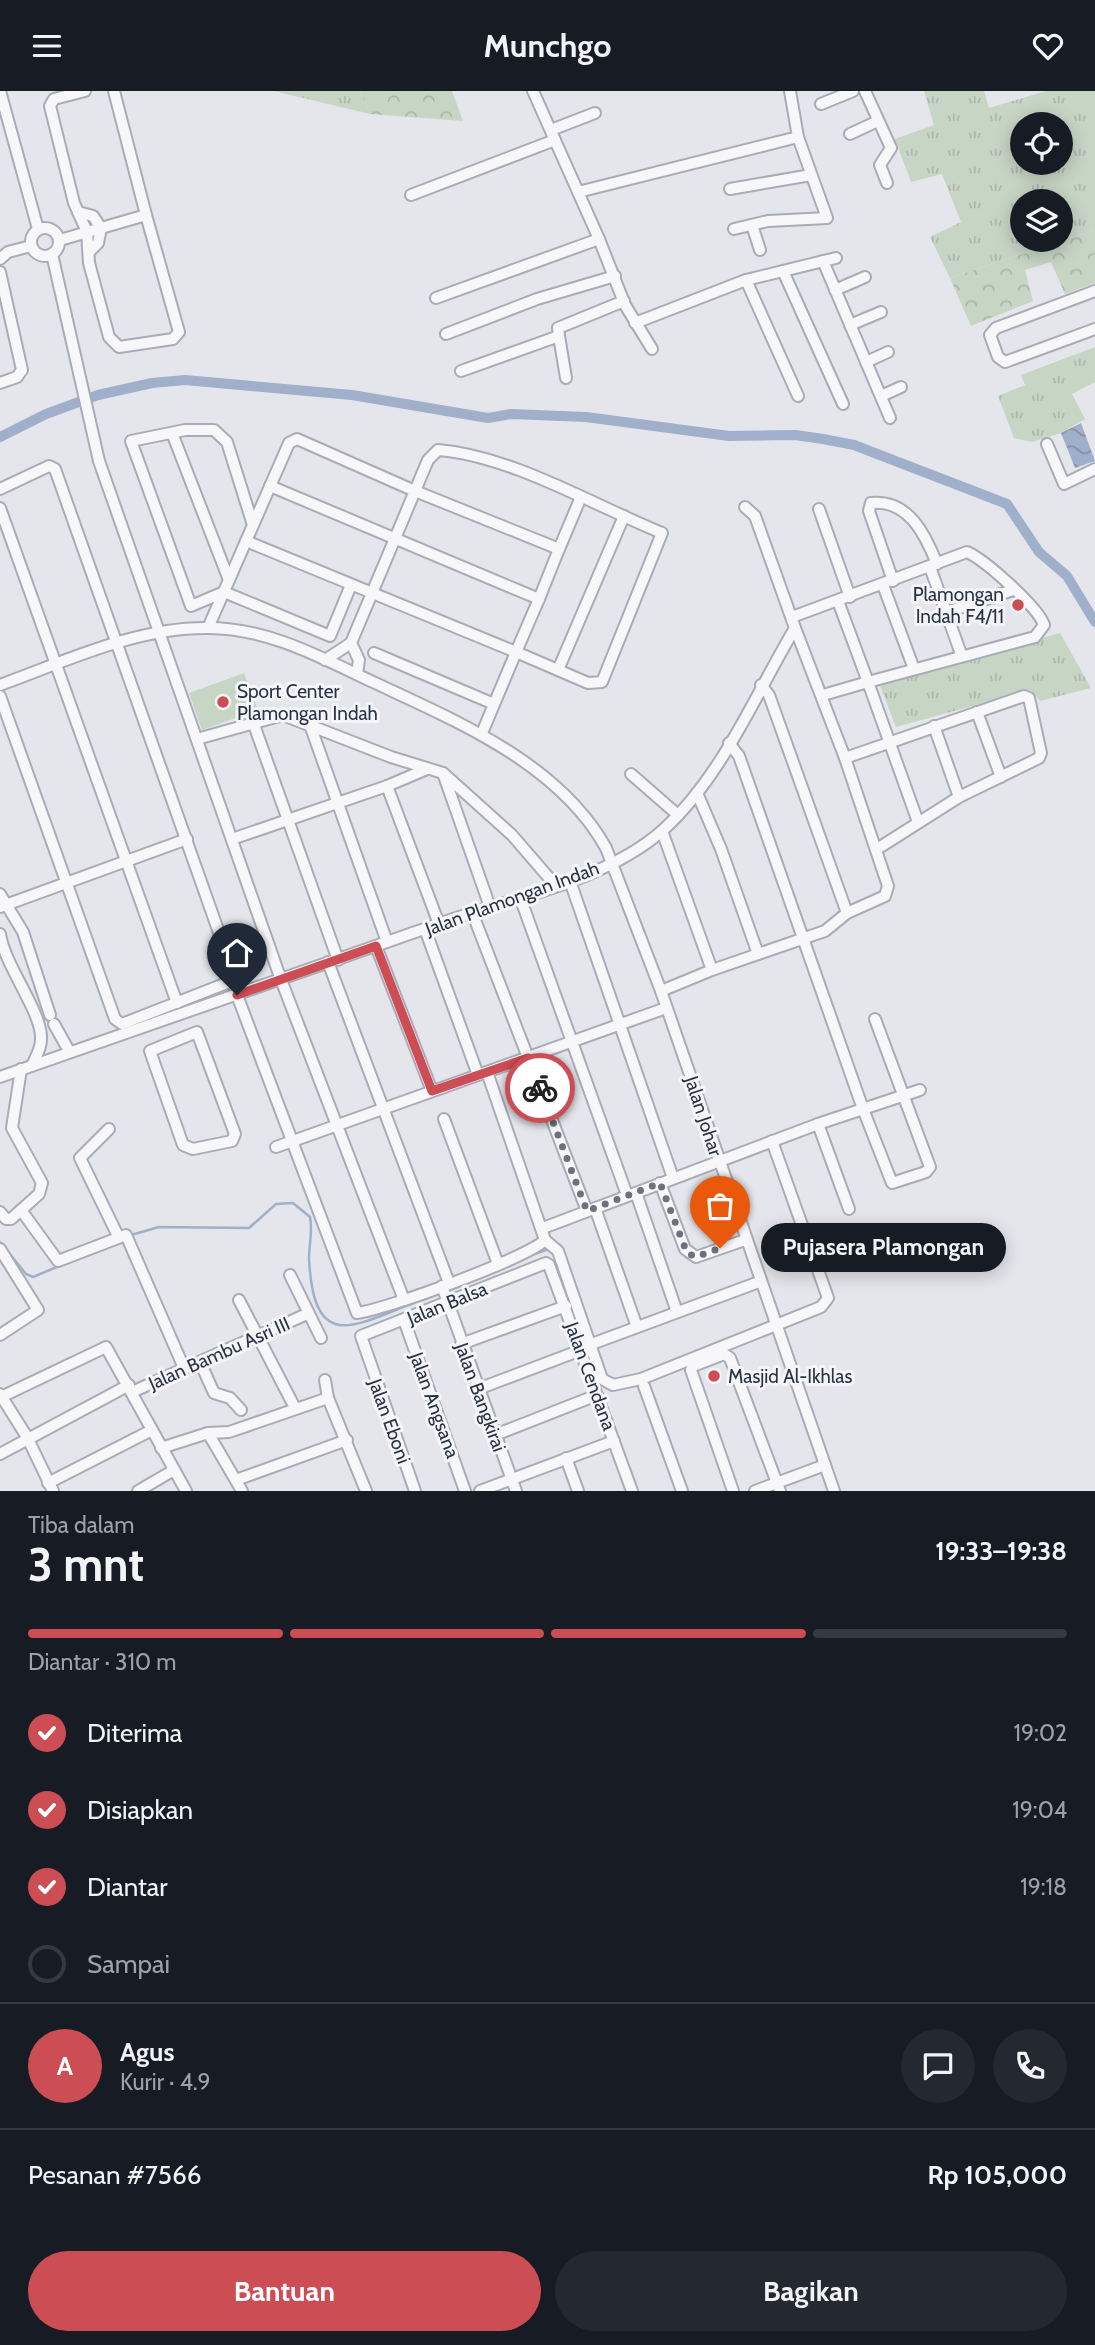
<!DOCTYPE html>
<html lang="id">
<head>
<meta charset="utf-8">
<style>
  :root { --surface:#171b24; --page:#242831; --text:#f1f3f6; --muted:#9ea1a6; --line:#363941; --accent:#cc4d53 }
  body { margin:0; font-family:Cabin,sans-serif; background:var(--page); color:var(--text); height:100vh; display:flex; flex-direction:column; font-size:26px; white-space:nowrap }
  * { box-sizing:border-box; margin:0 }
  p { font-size:23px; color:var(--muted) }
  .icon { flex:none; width:38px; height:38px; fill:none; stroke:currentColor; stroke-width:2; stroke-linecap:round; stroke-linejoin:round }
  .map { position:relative; height:1400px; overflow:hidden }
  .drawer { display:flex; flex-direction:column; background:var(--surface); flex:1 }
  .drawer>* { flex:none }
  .tools { position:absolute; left:1010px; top:21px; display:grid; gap:14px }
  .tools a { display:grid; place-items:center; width:63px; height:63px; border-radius:50%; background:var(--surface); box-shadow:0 4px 18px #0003; font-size:35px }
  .pin { position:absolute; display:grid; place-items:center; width:60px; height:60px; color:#fff; margin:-72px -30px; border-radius:50% 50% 50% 0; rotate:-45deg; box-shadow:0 0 7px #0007 }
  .pin .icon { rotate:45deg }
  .courier { position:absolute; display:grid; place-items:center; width:70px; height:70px; margin:-35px; border:5px solid #cc4d53; border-radius:50%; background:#fff; color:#222; box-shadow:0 2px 9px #0007 }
  .bubble { position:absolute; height:49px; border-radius:24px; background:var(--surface); box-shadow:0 4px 18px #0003; font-size:23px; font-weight:700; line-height:49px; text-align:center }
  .headline em { font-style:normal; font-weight:700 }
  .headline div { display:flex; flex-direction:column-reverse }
  .headline { display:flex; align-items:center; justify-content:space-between; height:119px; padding:0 28px }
  h1 { font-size:46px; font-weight:700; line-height:52px }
  .bar { display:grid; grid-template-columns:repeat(4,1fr); gap:10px 7px; align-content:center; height:84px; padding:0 28px }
  .bar i { height:9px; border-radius:5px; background:var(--line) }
  .bar .selected { background:var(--accent) }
  .bar p { grid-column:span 4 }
  .line { display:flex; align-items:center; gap:18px; padding:0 28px; border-top:2px solid var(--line) }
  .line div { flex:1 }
  .round { display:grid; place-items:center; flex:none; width:74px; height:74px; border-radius:37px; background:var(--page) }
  ol { padding:0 28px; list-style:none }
  li { display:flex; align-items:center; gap:21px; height:77px }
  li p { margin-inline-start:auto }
  li .icon { padding:7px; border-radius:50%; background:var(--accent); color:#fff; stroke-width:4 }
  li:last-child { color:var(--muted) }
  li i { width:38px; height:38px; border:4px solid var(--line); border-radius:50% }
  .primary-button { display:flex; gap:14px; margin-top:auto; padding:14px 28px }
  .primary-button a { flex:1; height:80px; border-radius:42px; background:var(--accent); color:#fff; font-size:28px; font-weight:700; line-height:80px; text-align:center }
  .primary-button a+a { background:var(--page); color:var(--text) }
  header { display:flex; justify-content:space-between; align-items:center; height:91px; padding:0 28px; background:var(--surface); font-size:32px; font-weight:700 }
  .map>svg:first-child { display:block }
  .grass { fill:url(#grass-tufts); fill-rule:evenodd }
  .forest { fill:url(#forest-crowns) }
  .garden { fill:#c7d5c5 }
  .water { fill:url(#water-waves) }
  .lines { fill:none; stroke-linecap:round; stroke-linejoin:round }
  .stream { stroke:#a0b0ca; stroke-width:2.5 }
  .canal { stroke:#a0b0ca; stroke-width:10 }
  .minor-casing { stroke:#a9acb6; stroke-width:14 }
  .minor { stroke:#f7f7fa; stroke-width:10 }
  .done { stroke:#6c717e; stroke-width:7; stroke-dasharray:0 12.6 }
  .route { stroke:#cc4d53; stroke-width:9 }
  .poi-dot { fill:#cc4d53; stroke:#f4f5f8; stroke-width:2.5 }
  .labels { text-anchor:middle; stroke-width:6; stroke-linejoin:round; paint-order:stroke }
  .poi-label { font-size:19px; fill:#2b3244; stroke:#f4f5f8; text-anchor:start }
  .street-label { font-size:19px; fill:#2b3244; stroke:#f4f5f8 }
</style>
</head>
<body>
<header><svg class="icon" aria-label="menu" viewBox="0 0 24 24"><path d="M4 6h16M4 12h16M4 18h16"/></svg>Munchgo<svg class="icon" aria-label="heart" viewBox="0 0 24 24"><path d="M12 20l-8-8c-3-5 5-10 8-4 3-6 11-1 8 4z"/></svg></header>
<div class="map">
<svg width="1095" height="1400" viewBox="0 0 1095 1400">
  <defs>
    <pattern id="grass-tufts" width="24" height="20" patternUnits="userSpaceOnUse" patternTransform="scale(1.75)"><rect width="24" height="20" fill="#c7d5c5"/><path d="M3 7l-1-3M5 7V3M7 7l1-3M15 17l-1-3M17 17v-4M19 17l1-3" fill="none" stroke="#abb7aa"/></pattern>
    <pattern id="forest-crowns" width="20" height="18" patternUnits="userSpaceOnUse" patternTransform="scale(1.75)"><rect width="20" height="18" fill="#c7d5c5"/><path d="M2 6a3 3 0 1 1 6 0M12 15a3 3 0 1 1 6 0" fill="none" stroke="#abb7aa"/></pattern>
    <pattern id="water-waves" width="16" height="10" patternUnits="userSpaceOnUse" patternTransform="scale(1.75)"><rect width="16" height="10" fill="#a0b0ca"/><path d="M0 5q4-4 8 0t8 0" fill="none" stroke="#8390a6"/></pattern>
  </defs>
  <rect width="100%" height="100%" fill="#e4e6eb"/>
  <g class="grass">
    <path d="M274,0H360L370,23Z"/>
    <path d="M924,0H984L989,17L1046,0H1095V139L950,187L930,146L961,131L942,83L911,91L895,48L934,34ZM1022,33H1060V72H1022ZM1022,110H1060V149H1022Z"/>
    <path d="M1095,256V291L1072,303L1085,328L1061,342L1032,351L1014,347L998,305L1025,294L1021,284Z"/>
    <path d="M1060,542L1091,597L1040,610L1031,599L896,636L879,592Z"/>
  </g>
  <g class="forest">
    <path d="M360,0H452L463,30L370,23Z"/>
    <path d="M1095,139V192L1065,203L1051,171L1025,179L1033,210L971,235L950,187Z"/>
  </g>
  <path class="garden" d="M244,582L258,619L202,639L189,602Z"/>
  <path class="water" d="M1081,332L1095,370L1075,377L1061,342Z"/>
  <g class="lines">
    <g class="stream">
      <path d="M131,1144L159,1136L249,1137L276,1113L293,1112L310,1126C313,1141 309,1153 309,1168C314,1260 350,1237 413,1212"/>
      <path d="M0,1151L26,1183L33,1186L64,1173"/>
      <path d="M529,1165L549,1158"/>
    </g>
    <path class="canal" d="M0,346L46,323L98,304L152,292L185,289L352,304L488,327L511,323L586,326L729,345L795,344L823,348L854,354L1007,413L1039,461L1067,485L1095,531"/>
    <defs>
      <g id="minor">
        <path d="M0,0L38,138"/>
        <path d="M85,0L54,8L50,15L74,112L87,141L89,172L109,246L119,256L173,248L179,241L146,124"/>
        <path d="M533,0L599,148L625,214L652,258"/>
        <path d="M865,0L891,57L880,74L887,92"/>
        <path d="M821,13L853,0"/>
        <path d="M551,39L595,22"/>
        <path d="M850,43L878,30"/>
        <path d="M730,98L811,84"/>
        <path d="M578,101L798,46L790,0"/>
        <path d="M411,104L555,49"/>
        <path d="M78,121L93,125L101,137L98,152L89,161"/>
        <path d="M752,134L760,159"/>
        <circle cx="45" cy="151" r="14"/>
        <path d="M734,138L768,130L827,127L798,46"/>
        <path d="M60,149L146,124L114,0"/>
        <path d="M52,163L99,370L280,886L404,1209"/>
        <path d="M0,168L8,161L31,155"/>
        <path d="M823,170L890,327"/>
        <path d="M783,180L843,313"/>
        <path d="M0,181L22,279L17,286L0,292"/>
        <path d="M746,189L798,305"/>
        <path d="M835,199L865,186"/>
        <path d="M1095,200L996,237L990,244L998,266L1005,271L1095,238"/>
        <path d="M436,207L599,148"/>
        <path d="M635,232L746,189L836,167"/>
        <path d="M850,234L881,221"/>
        <path d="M446,243L537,208L615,185"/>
        <path d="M559,245L566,287"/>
        <path d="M866,271L888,261"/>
        <path d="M461,280L559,245L558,237L624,210"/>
        <path d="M881,305L901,296"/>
        <path d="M172,342L229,489"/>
        <path d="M1047,353L1064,393L1095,378"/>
        <path d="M0,398L49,375L55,378L234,884L232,890L122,933L115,928L0,605"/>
        <path d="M0,417L177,912"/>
        <path d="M819,418L850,506"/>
        <path d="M253,434L227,351L214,339H185L131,350L191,515L224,501L330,545L351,494"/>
        <path d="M246,450L516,561L539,508L270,395"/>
        <path d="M559,458L581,406"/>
        <path d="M930,476L961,563"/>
        <path d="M893,490L869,420L871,412C909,408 926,445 937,473"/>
        <path d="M883,494L914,578"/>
        <path d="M947,521L1013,499"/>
        <path d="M792,526L967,461C985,469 1038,516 1044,534L1035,546L868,591L838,510"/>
        <path d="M208,537L289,352L297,348L415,400L559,458L539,508"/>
        <path d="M795,537L845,667"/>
        <path d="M374,562L494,613"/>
        <path d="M325,569L351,552"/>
        <path d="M558,579L624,425"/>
        <path d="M357,583L359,569L351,552L428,369L438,359C512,365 593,414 662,442L602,591L588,592L516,561L482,642"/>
        <path d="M0,594C66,570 137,536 208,537C268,537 320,566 373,591C456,630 559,672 606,757L661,900L834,1400"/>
        <path d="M761,594L769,604L847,822"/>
        <path d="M823,604L868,591L918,731"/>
        <path d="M977,621L1001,686"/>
        <path d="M253,631L338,869"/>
        <path d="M309,631L387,851"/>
        <path d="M934,635L959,706"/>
        <path d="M197,648L283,624L391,666L443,682L512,744L556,795"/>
        <path d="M729,652L739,665L863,1018L892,1092L926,1081L930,1076L875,928"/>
        <path d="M443,682L490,816"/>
        <path d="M631,683L678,724"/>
        <path d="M387,695L439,833"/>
        <path d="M697,702L721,758L758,863"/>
        <path d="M662,740L712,879"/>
        <path d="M232,748L387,695L427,678"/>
        <path d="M570,790L673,1087"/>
        <path d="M0,803L23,841L50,924"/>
        <path d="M520,806L627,1104"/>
        <path d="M0,816L187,748"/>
        <path d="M472,821L587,1120"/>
        <path d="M425,838L478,984"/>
        <path d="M0,843C5,876 43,922 41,949C41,958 35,967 32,975"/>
        <path d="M376,855L432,1000"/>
        <path d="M328,871L449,1192"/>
        <path d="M661,900L712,879L825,840L847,822L885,805L888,795L845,667L1024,605L1029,607L1041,662L1039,667L959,706L877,758"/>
        <path d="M237,904L357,1222C385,1219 527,1167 545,1149L487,981"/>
        <path d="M54,933L69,960"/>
        <path d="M197,941L235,1043L232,1050L193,1058L183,1054L150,960Z"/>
        <path d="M0,986C148,933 296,882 444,831C514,807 607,789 663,739C722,686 755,604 795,537L755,425L745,416"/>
        <path d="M444,1028L498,1173"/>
        <path d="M818,1033L849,1118"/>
        <path d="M109,1038L80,1067L118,1145"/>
        <path d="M276,1056L666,917"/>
        <path d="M660,1092L685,1158L696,1166L745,1149"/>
        <path d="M636,1102L677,1221"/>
        <path d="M595,1117L637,1236"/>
        <path d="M21,1119L58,1170L126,1144L184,1277"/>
        <path d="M0,1121L6,1128H11L39,1103L42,1092L12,1037L21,978"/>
        <path d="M543,1137L818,1033L920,999"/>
        <path d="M545,1149L558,1160L602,1288L613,1294L641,1288L821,1216L828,1207L772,1050"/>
        <path d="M0,1158L38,1219L0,1244"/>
        <path d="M290,1184L321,1247"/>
        <path d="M442,1195L516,1400"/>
        <path d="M239,1209L293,1313"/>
        <path d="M404,1229L465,1400"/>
        <path d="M461,1253L566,1215"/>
        <path d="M589,1254L759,1191"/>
        <path d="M200,1271L214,1302L230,1307L241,1319"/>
        <path d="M325,1289L328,1307"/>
        <path d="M644,1295L682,1400"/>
        <path d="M478,1298L581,1259"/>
        <path d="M132,1301L307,1223"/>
        <path d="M0,1303L27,1346L53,1400"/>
        <path d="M1,1306L106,1256L186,1400"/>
        <path d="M208,1342L229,1341L328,1307L366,1400"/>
        <path d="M495,1344L597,1304"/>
        <path d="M161,1357L208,1342L242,1400"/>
        <path d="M0,1363L129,1294"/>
        <path d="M566,1367L578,1400"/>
        <path d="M236,1389L347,1349"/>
        <path d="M48,1392L152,1339"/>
        <path d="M138,1400L174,1379"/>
        <path d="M415,1400L361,1245L546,1172L549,1174L632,1400"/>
        <path d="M480,1400L614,1350"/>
        <path d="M733,1400L691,1279L693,1275L724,1263L730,1267L780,1400"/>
        <path d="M755,1400L825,1374"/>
      </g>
    </defs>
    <use href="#minor" class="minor-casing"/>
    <use href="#minor" class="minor"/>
  </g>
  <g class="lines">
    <path class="done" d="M540,997L587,1120L660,1092L687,1162L696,1166L720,1157"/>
    <path class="route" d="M237,904L376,855L432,1000L528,967L540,997"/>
  </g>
  <g class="poi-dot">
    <circle cx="1018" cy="514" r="7"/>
    <circle cx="223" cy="611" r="7"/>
    <circle cx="714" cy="1285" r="7"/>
  </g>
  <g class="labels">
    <g class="poi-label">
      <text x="1004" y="510" text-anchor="end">Plamongan<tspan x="1004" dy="22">Indah F4/11</tspan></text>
      <text x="237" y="607">Sport Center<tspan x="237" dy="22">Plamongan Indah</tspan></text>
      <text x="728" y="1292">Masjid Al-Ikhlas</text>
    </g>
    <g class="street-label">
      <text transform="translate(512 807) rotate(-20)" y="7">Jalan Plamongan Indah</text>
      <text transform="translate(704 1025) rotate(72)" y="7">Jalan Johar</text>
      <text transform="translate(447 1212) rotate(-22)" y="7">Jalan Balsa</text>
      <text transform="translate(219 1262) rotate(-24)" y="7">Jalan Bambu Asri III</text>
      <text transform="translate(591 1285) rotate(70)" y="7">Jalan Cendana</text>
      <text transform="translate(481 1306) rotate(70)" y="7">Jalan Bangkirai</text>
      <text transform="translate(435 1314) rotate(70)" y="7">Jalan Angsana</text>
      <text transform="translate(390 1330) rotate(70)" y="7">Jalan Eboni</text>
    </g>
  </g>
</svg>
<div class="tools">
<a><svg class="icon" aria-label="locate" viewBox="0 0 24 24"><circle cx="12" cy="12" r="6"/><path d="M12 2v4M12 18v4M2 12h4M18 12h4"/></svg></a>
<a><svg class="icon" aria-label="layers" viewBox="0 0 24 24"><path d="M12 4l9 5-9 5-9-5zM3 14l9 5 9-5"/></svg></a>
</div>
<div class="pin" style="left:720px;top:1157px;background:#ea580c"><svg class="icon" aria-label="bag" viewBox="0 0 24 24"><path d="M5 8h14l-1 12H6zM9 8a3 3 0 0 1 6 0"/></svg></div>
<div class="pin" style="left:237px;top:904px;background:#1f2937"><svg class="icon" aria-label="home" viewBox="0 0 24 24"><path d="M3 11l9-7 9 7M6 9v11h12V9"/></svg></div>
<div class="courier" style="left:540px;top:997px"><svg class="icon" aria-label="bike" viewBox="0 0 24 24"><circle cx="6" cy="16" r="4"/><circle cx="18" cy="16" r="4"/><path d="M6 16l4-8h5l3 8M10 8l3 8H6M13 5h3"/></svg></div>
<div class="bubble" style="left:761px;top:1132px;width:245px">Pujasera Plamongan</div>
</div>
<section class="drawer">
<div class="headline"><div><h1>3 mnt</h1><p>Tiba dalam</p></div><em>19:33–19:38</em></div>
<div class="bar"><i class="selected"></i><i class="selected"></i><i class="selected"></i><i></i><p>Diantar · 310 m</p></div>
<ol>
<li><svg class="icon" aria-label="check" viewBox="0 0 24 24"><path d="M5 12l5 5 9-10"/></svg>Diterima<p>19:02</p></li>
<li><svg class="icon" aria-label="check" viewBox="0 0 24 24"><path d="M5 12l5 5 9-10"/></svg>Disiapkan<p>19:04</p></li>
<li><svg class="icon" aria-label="check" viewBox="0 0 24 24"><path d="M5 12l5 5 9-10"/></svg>Diantar<p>19:18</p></li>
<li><i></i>Sampai</li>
</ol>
<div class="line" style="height:126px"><b class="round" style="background:var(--accent);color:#fff">A</b><div><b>Agus</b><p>Kurir · 4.9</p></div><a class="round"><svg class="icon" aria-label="chat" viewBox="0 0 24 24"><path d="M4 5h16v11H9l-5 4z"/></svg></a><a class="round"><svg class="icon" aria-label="phone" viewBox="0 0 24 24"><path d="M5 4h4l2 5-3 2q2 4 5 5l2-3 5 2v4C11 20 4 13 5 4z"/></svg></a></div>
<div class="line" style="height:91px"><div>Pesanan #7566</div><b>Rp 105,000</b></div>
<div class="primary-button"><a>Bantuan</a><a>Bagikan</a></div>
</section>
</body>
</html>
